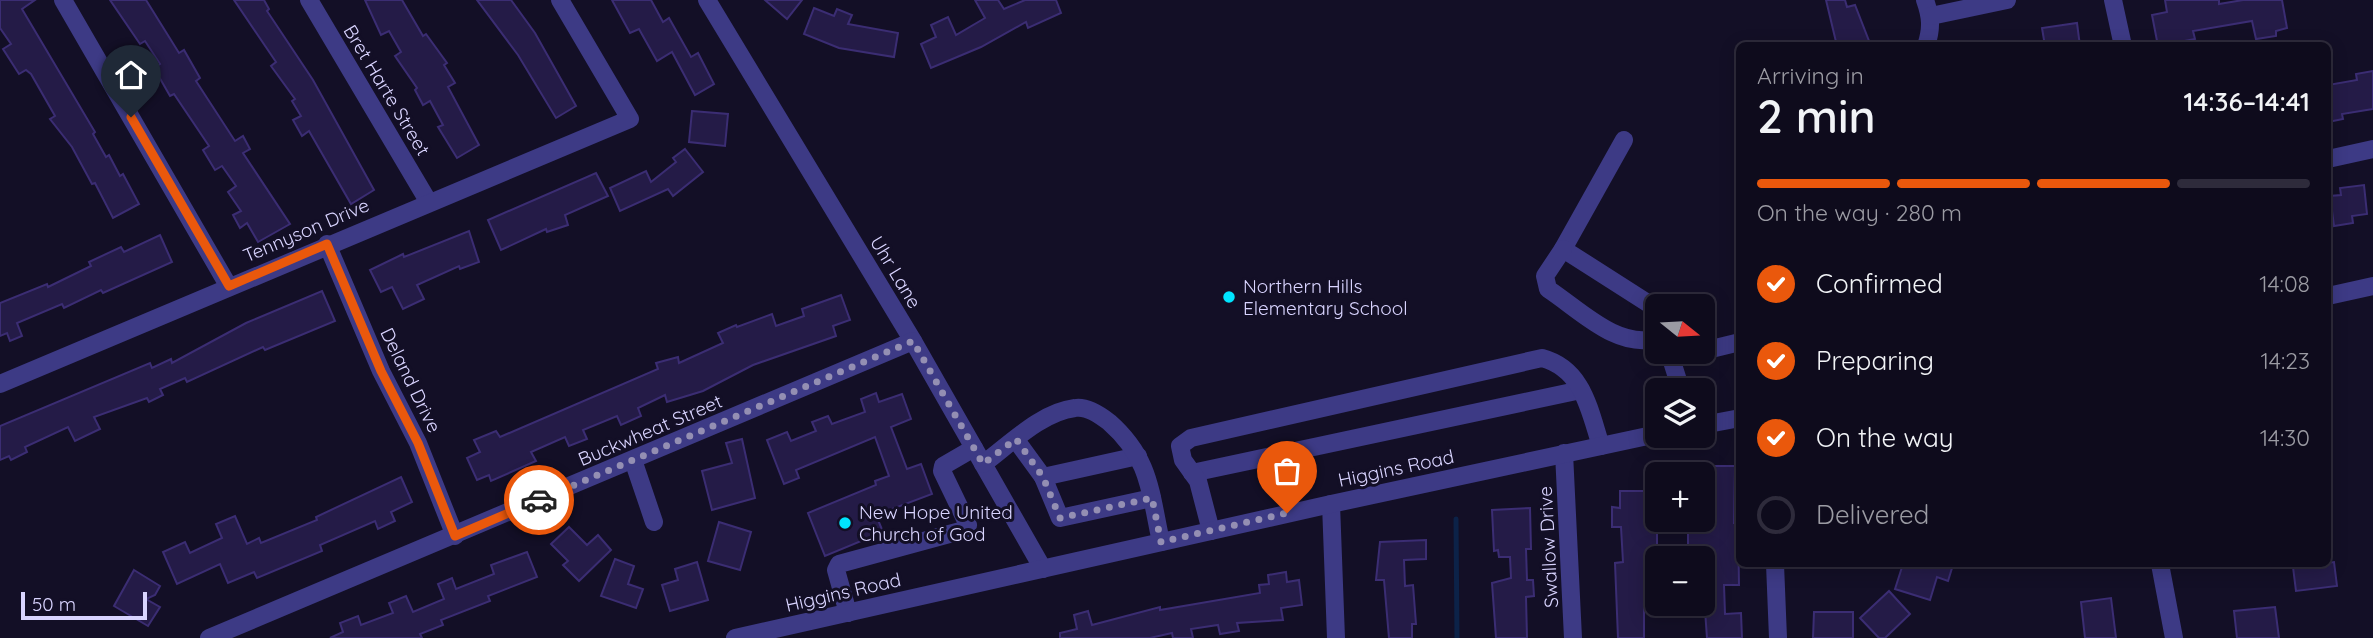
<!DOCTYPE html>
<html lang="en">
<head>
<meta charset="utf-8">
<style>
  :root { --surface:#0e0b1c; --page:#171425; --text:#f1f3f6; --muted:#9b9ba3; --line:#2e2b3b; --accent:#ea580c }
  body { margin:0; font-family:Quicksand,sans-serif; background:var(--page); color:var(--text); height:100vh; display:flex; flex-direction:column; font-size:26px; white-space:nowrap }
  * { box-sizing:border-box; margin:0 }
  p { font-size:23px; color:var(--muted) }
  .icon { flex:none; width:38px; height:38px; fill:none; stroke:currentColor; stroke-width:2; stroke-linecap:round; stroke-linejoin:round }
  .map { position:relative; flex:1; overflow:hidden }
  .details { position:absolute; left:1736px; top:42px; width:595px; height:525px; display:flex; flex-direction:column; background:var(--surface); border-radius:10px; box-shadow:0 4px 18px #0003,0 0 0 2px var(--line) }
  .details>* { flex:none }
  .needle { width:46px; rotate:108deg }
  .fabs { position:absolute; left:1645px; top:294px; display:grid; gap:14px }
  .fabs a { display:grid; place-items:center; width:70px; height:70px; border-radius:10px; background:var(--surface); box-shadow:0 4px 18px #0003,0 0 0 2px var(--line); font-size:35px }
  .scale { position:absolute; left:21px; bottom:18px; width:126px; box-sizing:border-box; padding-left:7px; border:4px solid #d9d4ff; border-top:0; font-size:19px; line-height:24px; white-space:nowrap; color:#d9d4ff; -webkit-text-stroke:5px #130f26; paint-order:stroke }
  .pin { position:absolute; display:grid; place-items:center; width:60px; height:60px; color:#fff; margin:-72px -30px; border-radius:50% 50% 50% 0; rotate:-45deg; box-shadow:0 0 7px #0007 }
  .pin .icon { rotate:45deg }
  .courier { position:absolute; display:grid; place-items:center; width:70px; height:70px; margin:-35px; border:5px solid #ea580c; border-radius:50%; background:#fff; color:#222; box-shadow:0 2px 9px #0007 }
  .overview em { font-style:normal; font-weight:600 }
  .overview div { display:flex; flex-direction:column-reverse }
  .overview { display:flex; align-items:center; justify-content:space-between; height:119px; padding:0 21px }
  h1 { font-size:46px; font-weight:600; line-height:52px }
  .bar { display:grid; grid-template-columns:repeat(4,1fr); gap:10px 7px; align-content:center; height:84px; padding:0 21px }
  .bar i { height:9px; border-radius:5px; background:var(--line) }
  .bar .current { background:var(--accent) }
  .bar p { grid-column:span 4 }
  ol { padding:0 21px; list-style:none }
  li { display:flex; align-items:center; gap:21px; height:77px }
  li p { margin-inline-start:auto }
  li .icon { padding:7px; border-radius:50%; background:var(--accent); color:#fff; stroke-width:4 }
  li:last-child { color:var(--muted) }
  li i { width:38px; height:38px; border:4px solid var(--line); border-radius:50% }
  .map>svg:first-child { display:block }
  .lines { fill:none; stroke-linecap:round; stroke-linejoin:round }
  .stream { stroke:#0c2248; stroke-width:5 }
  .building { fill:#241b47; stroke:#3b2d73; stroke-width:2 }
  .minor { stroke:#3d3a85; stroke-width:18 }
  .done { stroke:#948fb3; stroke-width:7; stroke-dasharray:0 12.6 }
  .route { stroke:#ea580c; stroke-width:9 }
  .poi-dot { fill:#00e5ff; stroke:#130f26; stroke-width:2.5 }
  .labels { text-anchor:middle; stroke-width:6; stroke-linejoin:round; paint-order:stroke }
  .street-label { font-size:19px; fill:#d9d4ff; stroke:#130f26 }
  .poi-label { font-size:19px; fill:#d9d4ff; stroke:#130f26; text-anchor:start }
</style>
</head>
<body>
<div class="map">
<svg width="2373" height="638" viewBox="0 0 2373 638">
  <rect width="100%" height="100%" fill="#130f26"/>
  <g class="lines">
    <path class="stream" d="M1456,519L1457,638"/>
  </g>
  <g class="building">
    <path d="M0,0H35L22,9L95,132L93,134L106,157L109,155L120,176L123,174L139,204L113,218L95,183L92,184L72,147L50,119L55,116L31,74L26,70L19,74L3,49L11,44L0,28Z"/>
    <path d="M110,0H146L179,53L184,50L200,78L196,81L235,141L243,136L250,149L243,153L290,224L258,242L247,223L240,228L233,215L241,211L228,192L236,186L222,166L215,170L203,150L209,146L174,94L170,96L154,68L160,64L145,41L140,44Z"/>
    <path d="M234,0H264L269,9L267,11L313,80L374,190L351,204L309,131L302,136L293,120L301,116L292,101L295,99L271,66L276,62Z"/>
    <path d="M365,0H402L423,36L426,34L447,63L444,65L455,83L448,87L479,145L457,158L438,127L443,125L430,101L423,105L415,90L417,88L395,56L401,52L389,31L381,35Z"/>
    <path d="M477,0H511L535,33L576,106L556,118L518,55Z"/>
    <path d="M612,0H651L663,22L669,18L691,57L698,53L714,84L695,95L672,52L657,61L639,29L630,33Z"/>
    <path d="M765,0H802L787,19Z"/>
    <path d="M975,0H998L1004,9L1025,0H1056L1061,13L1028,28L1026,22L981,47L931,68L921,44L936,37L931,25L948,17L956,35L985,18Z"/>
    <path d="M1826,0H1845L1847,7L1855,5L1871,46H1837Z"/>
    <path d="M2165,0H2219V4L2243,0H2282L2287,28L2276,31V36L2256,39L2252,21L2193,31L2195,39L2158,46L2152,15L2167,12Z"/>
    <path d="M814,8L834,16L837,9L852,15L848,24L898,33L894,57L839,48L804,34Z"/>
    <path d="M2077,23L2080,46H2045L2042,28Z"/>
    <path d="M2373,71V109L2342,114L2343,119L2328,122V85L2357,80L2356,74Z"/>
    <path d="M692,111L728,114L725,146L689,142Z"/>
    <path d="M685,149L703,172L673,196L668,189L620,211L610,188L646,171L651,182L676,162L673,158Z"/>
    <path d="M596,173L608,196L565,215L568,225L547,232L546,229L501,250L488,220Z"/>
    <path d="M2364,185L2367,214L2352,216L2353,223L2334,226L2330,196L2341,195L2340,188Z"/>
    <path d="M469,231L479,262L460,269L459,266L417,285L424,299L403,309L392,287L381,292L370,270L403,254L404,257Z"/>
    <path d="M160,235L172,262L103,293L101,290L64,308L62,304L17,323L22,336L10,341L7,333L0,336V303L47,284L48,287L91,266L89,262L121,247L124,252Z"/>
    <path d="M322,291L335,321L265,350L263,347L187,382L185,378L160,389L163,395L149,402L147,398L94,417L100,429L75,441L68,427L25,447L27,452L11,460L9,456L0,460V426L150,363L152,368L171,359L172,363L246,323Z"/>
    <path d="M841,295L850,320L833,326L836,336L753,365L703,391L667,402L665,395L638,408L641,416L621,425L617,416L583,430L587,439L569,446L565,437L531,452L536,461L491,481L489,475L477,480L467,458L480,452L474,440L496,431L500,437L658,369L656,363L678,357L679,363L723,343L718,333L736,325L737,327L772,314L776,326L804,316L802,309Z"/>
    <path d="M876,393L879,402L902,394L911,419L891,427L907,469L921,464L932,494L876,515L883,532L825,556L808,513L876,485L875,481L889,476L875,437L796,470L799,478L784,484L767,440L787,432L791,441L816,431L812,422L828,416L832,424L865,412L861,399Z"/>
    <path d="M742,439L755,498L712,510L702,471L732,463L726,443Z"/>
    <path d="M1709,466H1735L1734,523H1738L1739,585H1724L1725,614L1741,613L1742,638H1707L1705,610H1703V558H1688V525L1703,524V495H1708Z"/>
    <path d="M401,477L412,502L391,512L395,521L378,529L375,521L320,545L322,551L257,578L254,572L228,583L220,564L177,584L163,552L185,542L190,553L222,538L216,524L235,516L247,544L259,538L261,543L317,520L316,517Z"/>
    <path d="M1620,491H1647V507H1657V576H1644V638H1618L1615,563L1623,562L1621,527H1612V507L1620,508Z"/>
    <path d="M1530,508L1531,549H1526L1527,580H1533L1534,596L1526,597L1527,638H1496L1492,583L1511,578L1510,557H1499L1498,550L1494,551L1492,510Z"/>
    <path d="M719,522L751,532L740,570L708,561Z"/>
    <path d="M569,527L587,545L598,535L611,550L579,581L563,565L568,561L551,544Z"/>
    <path d="M1426,540V559L1404,560L1405,586L1413,585L1416,624H1412V638H1389L1384,580H1376L1380,542Z"/>
    <path d="M527,552L537,577L488,596L490,601L441,620L443,625L420,634L422,638H330L343,632L340,623L358,616L361,625L393,613L389,603L406,596L413,612L444,599L438,584L452,578L456,589L494,574L491,565Z"/>
    <path d="M615,559L634,566L628,584L643,589L636,608L601,596Z"/>
    <path d="M697,562L708,600L670,611L662,585L678,580L675,569Z"/>
    <path d="M2334,562L2337,586L2296,591L2293,567Z"/>
    <path d="M1903,564H1941L1952,568L1948,581L1937,577L1930,600L1895,589Z"/>
    <path d="M134,570L160,586L155,595L146,599L160,607L148,626L114,606Z"/>
    <path d="M1286,572L1287,582L1299,580L1302,605L1281,608L1283,620L1237,623L1239,631L1220,634L1218,625L1191,629L1193,638H1173L1172,633L1150,638H1060V633L1077,629L1074,615L1088,611L1092,625L1160,607V610L1260,593L1259,585L1269,584L1268,575Z"/>
    <path d="M1889,591L1910,614L1885,638H1879L1860,618Z"/>
    <path d="M2111,598L2116,638H2085L2081,602Z"/>
    <path d="M2275,607L2279,638H2237L2234,611Z"/>
    <path d="M1814,612H1853V638H1813Z"/>
  </g>
  <g class="lines">
    <g class="minor">
      <path d="M63,0L229,287"/>
      <path d="M309,0L428,201"/>
      <path d="M707,0L913,341L1043,569"/>
      <path d="M1925,0C1931,17 1932,28 1926,46"/>
      <path d="M2113,0L2123,46"/>
      <path d="M1931,16L2007,0"/>
      <path d="M1624,140L1563,249L1657,309"/>
      <path d="M2328,159L2373,149"/>
      <path d="M327,244L381,371L418,443L455,536"/>
      <path d="M1563,249L1545,276L1548,289C1580,310 1618,350 1657,338"/>
      <path d="M2328,296L2373,286"/>
      <path d="M1703,351L1740,342"/>
      <path d="M1669,352L1681,390"/>
      <path d="M0,384L630,119L560,0"/>
      <path d="M1703,425L1740,418"/>
      <path d="M1016,440L1043,477"/>
      <path d="M1564,453L1573,638"/>
      <path d="M1138,456L1043,477L1060,518L1152,498"/>
      <path d="M633,460L654,522"/>
      <path d="M983,464C1009,445 1041,412 1075,408C1086,406 1100,415 1109,422C1150,458 1150,491 1161,542"/>
      <path d="M1192,473L1581,390"/>
      <path d="M1331,504L1336,638"/>
      <path d="M1211,531L1198,481L1183,460L1180,446L1191,438L1542,358C1583,369 1589,409 1601,446"/>
      <path d="M1775,564L1778,638"/>
      <path d="M2160,564L2174,638"/>
      <path d="M848,613L836,570L839,564L964,530L968,525L942,471L943,466L974,448"/>
      <path d="M209,638L913,341"/>
      <path d="M735,638L1331,504L1657,434"/>
    </g>
  </g>
  <g class="lines">
    <path class="done" d="M539,500L913,341L983,464L1016,439L1043,477L1060,518L1152,498L1161,542L1287,513"/>
    <path class="route" d="M131,117L229,286L327,244L381,371L418,443L455,536L539,500"/>
  </g>
  <g class="poi-dot">
    <circle cx="1229" cy="297" r="7"/>
    <circle cx="845" cy="523" r="7"/>
  </g>
  <g class="labels">
    <g class="street-label">
      <text transform="translate(387 90) rotate(59)" y="7">Bret Harte Street</text>
      <text transform="translate(306 230) rotate(-23)" y="7">Tennyson Drive</text>
      <text transform="translate(896 272) rotate(59)" y="7">Uhr Lane</text>
      <text transform="translate(411 380) rotate(64)" y="7">Deland Drive</text>
      <text transform="translate(650 430) rotate(-23)" y="7">Buckwheat Street</text>
      <text transform="translate(1396 468) rotate(-12)" y="7">Higgins Road</text>
      <text transform="translate(1548 547) rotate(-93)" y="7">Swallow Drive</text>
      <text transform="translate(843 592) rotate(-13)" y="7">Higgins Road</text>
    </g>
    <g class="poi-label">
      <text x="1243" y="293">Northern Hills<tspan x="1243" dy="22">Elementary School</tspan></text>
      <text x="859" y="519">New Hope United<tspan x="859" dy="22">Church of God</tspan></text>
    </g>
  </g>
</svg>
<div class="fabs">
<a><svg class="needle" viewBox="-14 -14 28 28"><path d="M0-13l5 13h-10z" fill="#e53935"/><path d="M0 13l5-13h-10z" fill="#9b9ba3"/></svg></a>
<a><svg class="icon" aria-label="layers" viewBox="0 0 24 24"><path d="M12 4l9 5-9 5-9-5zM3 14l9 5 9-5"/></svg></a>
<a>+</a>
<a>−</a>
</div>
<div class="scale">50 m</div>
<div class="pin" style="left:1287px;top:513px;background:#ea580c"><svg class="icon" aria-label="bag" viewBox="0 0 24 24"><path d="M5 8h14l-1 12H6zM9 8a3 3 0 0 1 6 0"/></svg></div>
<div class="pin" style="left:131px;top:117px;background:#1f2937"><svg class="icon" aria-label="home" viewBox="0 0 24 24"><path d="M3 11l9-7 9 7M6 9v11h12V9"/></svg></div>
<div class="courier" style="left:539px;top:500px"><svg class="icon" aria-label="car" viewBox="0 0 24 24"><path d="M5 17H2v-5l4-1 3-4h7l3 4 3 1v5h-3M9 17h6M6 11h13"/><circle cx="7" cy="17" r="2"/><circle cx="17" cy="17" r="2"/></svg></div>
<section class="details">
<div class="overview"><div><h1>2 min</h1><p>Arriving in</p></div><em>14:36–14:41</em></div>
<div class="bar"><i class="current"></i><i class="current"></i><i class="current"></i><i></i><p>On the way · 280 m</p></div>
<ol>
<li><svg class="icon" aria-label="check" viewBox="0 0 24 24"><path d="M5 12l5 5 9-10"/></svg>Confirmed<p>14:08</p></li>
<li><svg class="icon" aria-label="check" viewBox="0 0 24 24"><path d="M5 12l5 5 9-10"/></svg>Preparing<p>14:23</p></li>
<li><svg class="icon" aria-label="check" viewBox="0 0 24 24"><path d="M5 12l5 5 9-10"/></svg>On the way<p>14:30</p></li>
<li><i></i>Delivered</li>
</ol>
</section>
</div>
</body>
</html>
